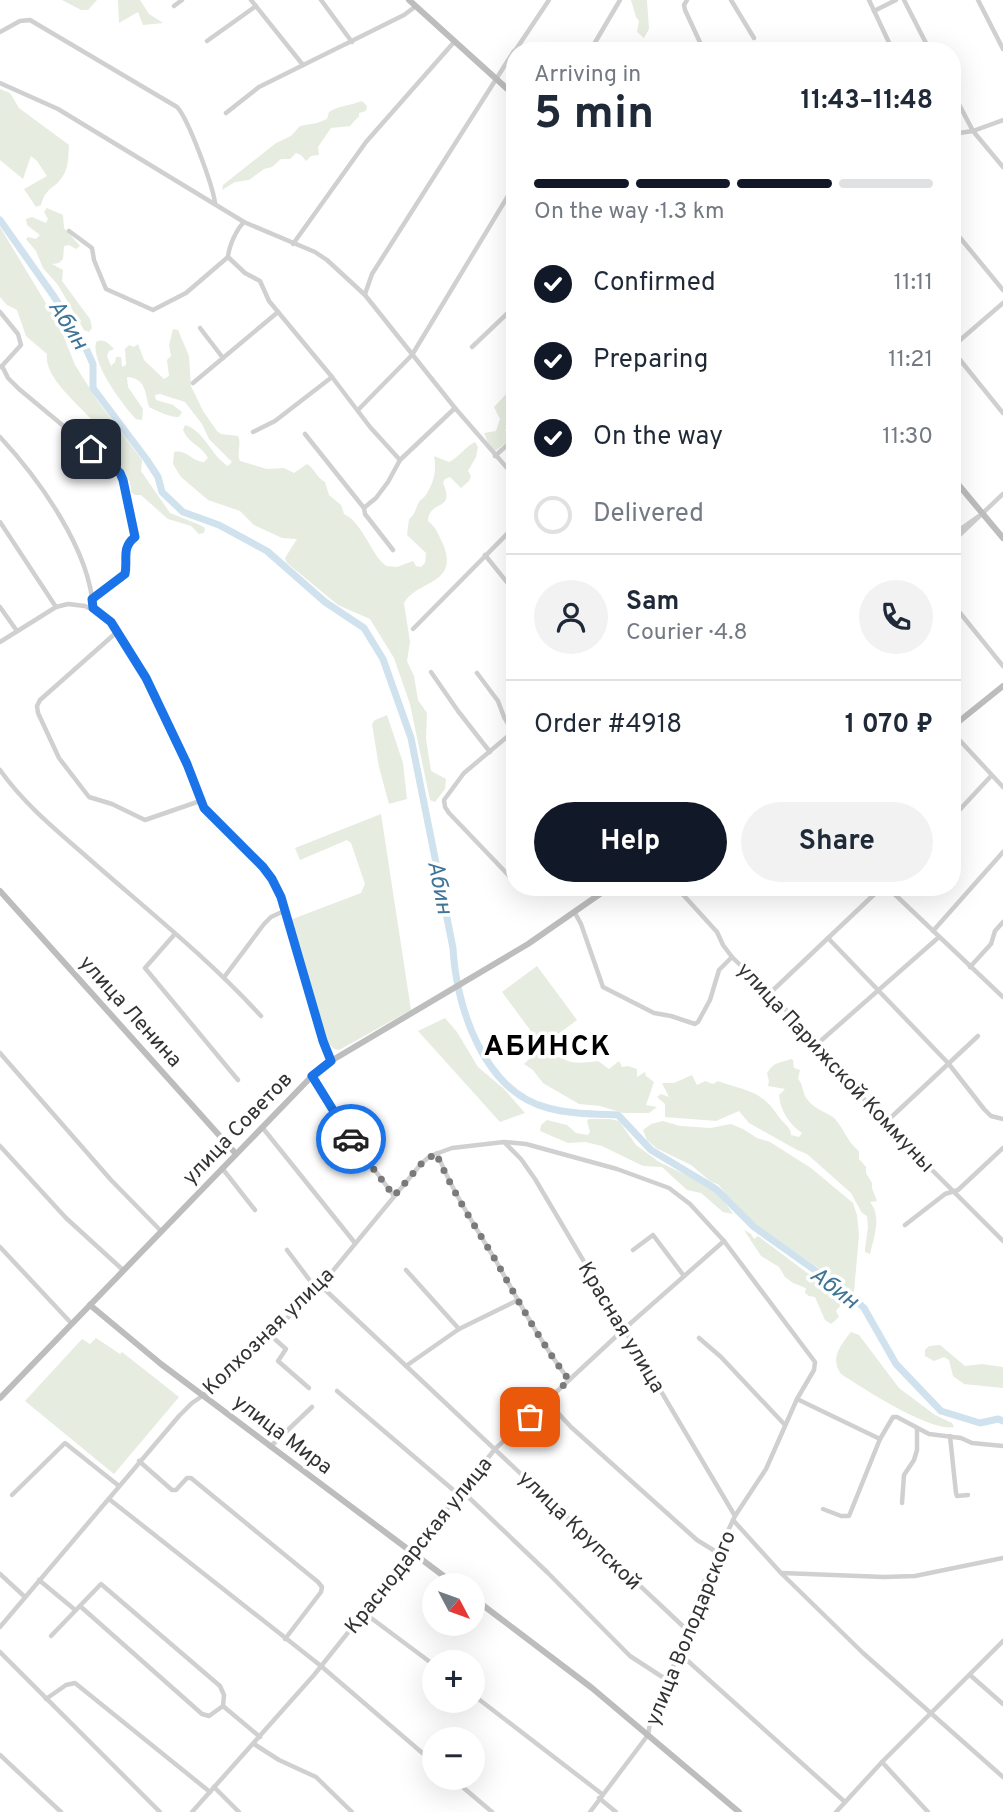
<!DOCTYPE html>
<html lang="en">
<head>
<meta charset="utf-8">
<style>
  :root { --surface:#fff; --page:#f2f2f3; --text:#1f2937; --muted:#747a83; --line:#e0e1e3; --accent:#111827 }
  body { margin:0; font-family:Overpass,sans-serif; background:var(--page); color:var(--text); height:100vh; display:flex; flex-direction:column; font-size:26px; white-space:nowrap }
  * { box-sizing:border-box; margin:0 }
  p { font-size:23px; color:var(--muted) }
  .icon { flex:none; width:38px; height:38px; fill:none; stroke:currentColor; stroke-width:2; stroke-linecap:round; stroke-linejoin:round }
  .map { position:relative; flex:1; overflow:hidden }
  .panel { position:absolute; left:506px; top:42px; width:455px; height:854px; display:flex; flex-direction:column; background:var(--surface); border-radius:28px; box-shadow:0 7px 28px #0002 }
  .panel>* { flex:none }
  .needle { width:46px; rotate:131deg }
  .tools { position:absolute; left:422px; top:1573px; display:grid; gap:14px }
  .tools a { display:grid; place-items:center; width:63px; height:63px; border-radius:50%; background:var(--surface); box-shadow:0 7px 28px #0002; font-size:35px }
  .pin { position:absolute; display:grid; place-items:center; width:60px; height:60px; color:#fff; margin:-30px; border-radius:14px; box-shadow:0 4px 10px #0006 }
  .courier { position:absolute; display:grid; place-items:center; width:70px; height:70px; margin:-35px; border:5px solid #1a73e8; border-radius:50%; background:#fff; color:#222; box-shadow:0 2px 9px #0007 }
  .summary em { font-style:normal; font-weight:700 }
  .summary div { display:flex; flex-direction:column-reverse }
  .summary { display:flex; align-items:center; justify-content:space-between; height:119px; padding:0 28px }
  h1 { font-size:46px; font-weight:700; line-height:52px }
  .bar { display:grid; grid-template-columns:repeat(4,1fr); gap:10px 7px; align-content:center; height:84px; padding:0 28px }
  .bar i { height:9px; border-radius:5px; background:var(--line) }
  .bar .active { background:var(--accent) }
  .bar p { grid-column:span 4 }
  .line { display:flex; align-items:center; gap:18px; padding:0 28px; border-top:2px solid var(--line) }
  .line div { flex:1 }
  .round { display:grid; place-items:center; flex:none; width:74px; height:74px; border-radius:37px; background:var(--page) }
  ol { padding:0 28px; list-style:none }
  li { display:flex; align-items:center; gap:21px; height:77px }
  li p { margin-inline-start:auto }
  li .icon { padding:7px; border-radius:50%; background:var(--accent); color:#fff; stroke-width:4 }
  li:last-child { color:var(--muted) }
  li i { width:38px; height:38px; border:4px solid var(--line); border-radius:50% }
  .action { display:flex; gap:14px; margin-top:auto; padding:14px 28px }
  .action a { flex:1; height:80px; border-radius:42px; background:var(--accent); color:#fff; font-size:28px; font-weight:700; line-height:80px; text-align:center }
  .action a+a { background:var(--page); color:var(--text) }
  .map>svg:first-child { display:block }
  .green { fill:#e6ecdf }
  .lines { fill:none; stroke-linecap:round; stroke-linejoin:round }
  .river { stroke:#cfe2ee; stroke-width:7 }
  .minor { stroke:#d0d0d0; stroke-width:4.5 }
  .secondary { stroke:#bdbdbd; stroke-width:6 }
  .done { stroke:#7a7a7a; stroke-width:7; stroke-dasharray:0 12.6 }
  .route { stroke:#1a73e8; stroke-width:9 }
  .labels { text-anchor:middle; stroke-width:7; stroke-linejoin:round; paint-order:stroke }
  .street-label { font-size:21px; fill:#333; stroke:#fff }
  .water-label { font-size:23px; font-style:italic; fill:#3f7597; stroke:#fff }
  .district-label { font-size:28px; font-weight:bold; letter-spacing:2px; fill:#000; stroke:#fff }
</style>
</head>
<body>
<div class="map">
<svg width="1003" height="1812" viewBox="0 0 1003 1812">
  <rect width="100%" height="100%" fill="#fff"/>
  <g class="green">
    <path d="M62,0H97L88,10H81Z"/>
    <path d="M118,0H140L149,14L163,23L143,25L138,12L119,23Z"/>
    <path d="M631,0H647L649,29L644,38L637,32L639,21L636,17Z"/>
    <path d="M0,89L10,93L19,108L69,145C68,154 69,166 64,174C56,189 46,186 41,205L36,207L24,189L47,176L37,161L31,156L23,179L0,160Z"/>
    <path d="M362,101L367,106L366,111L359,113V116L350,126L331,128L318,147L319,155L311,156L306,161L301,155L296,153L290,159H281L272,167L264,169L249,180L235,182L222,190L223,185L276,143L291,136L300,126L317,123L327,119L329,112C340,105 350,106 362,101Z"/>
    <path d="M47,208L63,215L64,228L80,246L76,249L69,245L64,246L63,259L59,263L52,264L63,270L62,281L90,319L92,328L89,332L84,330L58,285L43,268L36,251L26,239L28,237L36,239L40,235L27,225L26,219L32,217L46,223L48,219L44,212Z"/>
    <path d="M0,227L59,325L75,365L97,400L142,460L141,471L170,513L200,525L205,528L204,533L199,534L191,526L168,519L141,495H135L131,492C132,474 119,474 112,460C108,452 108,441 103,434C90,412 43,381 47,354L26,336L17,310L7,305L0,297Z"/>
    <path d="M173,329L178,330L189,356L191,386L203,411L217,431L221,434L238,436C242,444 236,453 240,461L267,469L284,468L294,473L307,464C315,469 316,477 325,482L329,495L341,505L344,514C363,523 370,553 386,566L397,567L413,561L416,566L421,567L425,563L426,553L407,535L409,519C415,514 415,511 418,504C420,499 422,500 425,496C434,484 437,469 434,456L449,462C459,457 465,447 475,442L478,447L476,457L468,471L471,476L469,481L461,488L450,477L445,479L443,483C456,512 429,499 428,521C437,528 438,534 443,544C460,585 417,580 404,603L410,642L407,661L414,676L418,700L427,713L426,739L431,771L446,779L445,789L435,802L430,800L410,704L394,658L370,619L338,605L287,563L285,558L297,539L282,538L254,525L240,511L208,500L181,477L173,464L174,452C187,449 192,462 204,462L208,458C202,446 188,443 183,430L185,425C205,431 211,456 228,466L232,462L209,439L202,424L185,402L160,394L155,395L156,400L173,405L182,412L179,417C172,418 157,411 149,407C145,393 146,378 127,377L128,387L143,409L142,420L136,419C122,404 91,363 96,342C104,338 108,343 114,349L109,351L107,356L111,366L115,362L116,357H121L122,367L126,365L125,349L129,345L134,347L138,344L144,360L164,379L169,376L167,360L171,356L169,345Z"/>
    <path d="M509,391L514,392C514,405 509,409 510,424L505,430L511,439L495,451L488,443L484,433L496,431L500,419L494,407Z"/>
    <path d="M387,715L403,763L407,799L389,804L379,767L372,724L375,720Z"/>
    <path d="M381,814L411,1010L339,1050L334,1049L326,1040L290,920L361,893L365,884L351,843L347,840L300,860L295,848Z"/>
    <path d="M537,966L577,1020L542,1046L502,992Z"/>
    <path d="M445,1018L457,1032L478,1067L504,1089L525,1113L500,1122L418,1031Z"/>
    <path d="M545,1050C568,1062 571,1065 598,1061L609,1069L619,1061L622,1067L628,1066L637,1069V1077L645,1072L646,1076L654,1082L646,1105L657,1107L649,1113H623L600,1106L579,1104L543,1083L533,1070L524,1064L536,1053Z"/>
    <path d="M791,1059L793,1060L794,1068L800,1070L798,1079C804,1085 802,1093 807,1099C814,1110 828,1112 835,1119C844,1129 848,1143 859,1151V1159L866,1167V1173L872,1183V1188L877,1201L870,1202C882,1217 874,1236 870,1254L865,1252V1249L868,1227L867,1216L862,1213L851,1193L807,1154L797,1150L749,1123L739,1111L716,1121L665,1117V1104L657,1097L661,1094L669,1097L662,1083H674L692,1075L697,1085L705,1081L713,1084L718,1081C748,1092 760,1089 779,1117C784,1124 791,1127 791,1135L799,1137L802,1133C789,1124 780,1110 779,1095L785,1089L768,1086L769,1081L767,1073C775,1061 778,1064 791,1059Z"/>
    <path d="M589,1119H610L619,1121L636,1145L659,1162L705,1184L721,1197L733,1214L723,1212L701,1193L687,1190L662,1167L643,1166L602,1146L585,1142L568,1143L540,1131L541,1125L547,1120L567,1125L576,1133L588,1135L590,1132L587,1121Z"/>
    <path d="M663,1121L680,1126L710,1128L731,1124L743,1129L757,1138L770,1142L811,1168L853,1203L857,1215L859,1235L854,1292H850L832,1277L757,1226L733,1205L719,1185L710,1181L691,1165L656,1148L647,1140L643,1130L651,1124Z"/>
    <path d="M744,1230L751,1234L754,1239L758,1236L826,1287L841,1305L836,1311L839,1317L831,1324L825,1320L815,1297L809,1296L805,1293L806,1288L793,1283L785,1277L779,1267L761,1256Z"/>
    <path d="M851,1332L859,1335L899,1388L935,1415L952,1423L954,1427C930,1432 864,1389 841,1374C830,1358 840,1346 851,1332Z"/>
    <path d="M96,1338L120,1354L122,1352L179,1397L114,1474L25,1401L82,1339L90,1344Z"/>
    <path d="M940,1345L965,1366L982,1364L1003,1367V1388L964,1384L953,1376L949,1360L944,1357L934,1361L925,1356V1350L929,1346Z"/>
  </g>
  <g class="lines">
    <path class="river" d="M0,220L53,295L83,342L93,364V388L147,460L158,477L162,492L183,512L219,525L267,551L325,602L364,628L383,659L411,738L453,948C456,1007 484,1092 548,1108C570,1114 595,1114 618,1115L651,1150L716,1189L754,1227L850,1295L864,1308L896,1364L941,1411L980,1423L998,1419L1003,1421"/>
    <g class="minor">
      <path d="M251,0L303,65"/>
      <path d="M321,0L352,42"/>
      <path d="M687,0L684,5L685,10L704,51"/>
      <path d="M731,0L754,38"/>
      <path d="M869,0L893,51"/>
      <path d="M904,0L930,51"/>
      <path d="M978,0L1003,49"/>
      <path d="M174,6L182,0"/>
      <path d="M874,11L896,0"/>
      <path d="M0,32L20,21L30,20L177,107C188,118 213,186 215,203"/>
      <path d="M207,41L256,6"/>
      <path d="M515,51L549,0"/>
      <path d="M590,51L620,0"/>
      <path d="M0,83L58,109L244,222L315,252L327,260L365,295L455,408L514,476"/>
      <path d="M952,91L973,131L1003,167"/>
      <path d="M226,113L259,87L404,15L416,6"/>
      <path d="M952,134L973,131L1003,120"/>
      <path d="M952,228L1003,290"/>
      <path d="M69,231L92,248L94,260L106,289L153,310L186,293L228,257C229,246 236,230 244,222"/>
      <path d="M293,244L366,142L455,41"/>
      <path d="M228,257L245,273L260,281L269,301L332,377L370,427L400,460"/>
      <path d="M365,294L372,274L514,51"/>
      <path d="M0,312L18,334L21,345L1,367"/>
      <path d="M200,328L223,358"/>
      <path d="M472,347L514,307"/>
      <path d="M952,347L1003,303"/>
      <path d="M952,350L1003,413"/>
      <path d="M2,366L8,378L19,389L120,473L123,480L135,537C121,548 128,559 125,574L92,599"/>
      <path d="M193,383L278,312"/>
      <path d="M358,410L412,355L514,186"/>
      <path d="M253,432L275,421L332,377"/>
      <path d="M305,434L364,508L365,514L393,550"/>
      <path d="M0,437C39,479 90,550 93,608"/>
      <path d="M495,456L514,439"/>
      <path d="M365,507L376,498L388,482L400,460L455,408"/>
      <path d="M0,522L56,607"/>
      <path d="M952,535L979,516"/>
      <path d="M952,542L1003,494"/>
      <path d="M485,555L514,591"/>
      <path d="M952,603L1003,666"/>
      <path d="M0,607L17,631"/>
      <path d="M413,629L514,527"/>
      <path d="M118,631L40,700L37,706L38,713L59,758L89,797L112,804L145,820L200,801"/>
      <path d="M0,642L56,607L68,604L85,606L106,617L126,642L156,695L187,764L204,808L263,867L281,897L323,1041L331,1061"/>
      <path d="M431,672L458,711L490,752"/>
      <path d="M477,673L498,701L504,717L513,732"/>
      <path d="M514,731L464,773L444,800L445,807L449,813L514,881"/>
      <path d="M952,732L1003,787"/>
      <path d="M0,770C24,804 56,830 87,857C146,909 208,958 261,1016"/>
      <path d="M952,818L991,776"/>
      <path d="M676,887L717,932L723,945L732,957L788,1012L885,1123L1003,1241"/>
      <path d="M887,887L1003,997"/>
      <path d="M575,913L581,924L603,987L654,1013L671,1016L695,1024L698,1022L710,1000L719,970L732,957"/>
      <path d="M933,931L1003,852"/>
      <path d="M174,935L145,968L238,1080"/>
      <path d="M828,938L948,1063L984,1109L991,1116L1003,1119"/>
      <path d="M970,967L991,944L995,931L1003,922"/>
      <path d="M225,976L264,924L271,917L284,911"/>
      <path d="M770,993L882,887"/>
      <path d="M816,1045L939,937"/>
      <path d="M0,1053L111,1180L161,1231"/>
      <path d="M312,1076L348,1134L394,1196"/>
      <path d="M885,1123L978,1036"/>
      <path d="M262,1127L355,1243"/>
      <path d="M505,1143L521,1159L535,1179L735,1516"/>
      <path d="M0,1146L66,1218L123,1270"/>
      <path d="M437,1153C452,1191 475,1226 496,1261C519,1302 541,1343 569,1380"/>
      <path d="M222,1168L255,1210"/>
      <path d="M905,1225L945,1194L958,1190L1003,1148"/>
      <path d="M0,1247L72,1324"/>
      <path d="M287,1250L317,1290"/>
      <path d="M633,1250L653,1235L684,1276"/>
      <path d="M406,1270L459,1329"/>
      <path d="M321,1286L687,1630"/>
      <path d="M269,1334L286,1349L278,1361L309,1388"/>
      <path d="M699,1338L721,1357L785,1425"/>
      <path d="M406,1366L459,1329L518,1300"/>
      <path d="M337,1391L458,1494"/>
      <path d="M797,1399L880,1439"/>
      <path d="M547,1401L571,1427L697,1540L718,1553"/>
      <path d="M950,1436L956,1493L957,1496L968,1495"/>
      <path d="M270,1447L312,1407"/>
      <path d="M139,1461L172,1490H176L187,1478H191L318,1582L322,1587L321,1592L285,1639"/>
      <path d="M461,1490L547,1572L630,1656L667,1680"/>
      <path d="M12,1495L65,1443L119,1486"/>
      <path d="M109,1499L321,1666L434,1763"/>
      <path d="M902,1503L904,1475L914,1460L917,1450V1429"/>
      <path d="M823,1509L841,1516H849L880,1439L893,1417H897L929,1434L961,1438L972,1443L1003,1446"/>
      <path d="M733,1520L781,1573L863,1653L1003,1777"/>
      <path d="M782,1573L884,1577L915,1576L1003,1558"/>
      <path d="M0,1574L25,1597"/>
      <path d="M39,1580L74,1609"/>
      <path d="M80,1606L202,1714L209,1716L223,1706"/>
      <path d="M363,1612L434,1665"/>
      <path d="M0,1627L179,1416L192,1403L211,1390L317,1290L421,1164L430,1156L452,1148L504,1142L526,1144L617,1169L669,1188L690,1204L724,1241L815,1362L814,1370L797,1399L766,1469L735,1516L701,1588L679,1653L651,1718L648,1735L590,1812"/>
      <path d="M51,1636L101,1584L220,1686L224,1695L223,1706"/>
      <path d="M0,1652L160,1812"/>
      <path d="M679,1653L845,1802"/>
      <path d="M970,1675L1003,1704"/>
      <path d="M472,1694L602,1794"/>
      <path d="M46,1699L66,1685L75,1683L210,1792"/>
      <path d="M223,1706L260,1737"/>
      <path d="M254,1744L279,1760L316,1777L352,1812"/>
      <path d="M0,1755L61,1812"/>
      <path d="M882,1762L928,1812"/>
      <path d="M452,1778L492,1812"/>
      <path d="M214,1787L239,1812"/>
      <path d="M599,1798L616,1812"/>
      <path d="M192,1812L314,1675L495,1449L624,1329L724,1241"/>
      <path d="M836,1812L882,1762L1003,1641"/>
    </g>
    <g class="secondary">
      <path d="M409,0L514,95"/>
      <path d="M952,477L1003,538"/>
      <path d="M952,727L1003,686"/>
      <path d="M0,891L236,1154"/>
      <path d="M90,1305L161,1364L457,1586"/>
      <path d="M0,1398L312,1076L331,1061L528,944L610,887"/>
      <path d="M472,1597L592,1688L739,1812"/>
    </g>
  </g>
  <g class="lines">
    <path class="done" d="M351,1139L394,1196L421,1164L436,1153C452,1191 475,1226 496,1261C519,1302 541,1343 569,1380L530,1417"/>
    <path class="route" d="M91,449L120,473L123,480L135,537C121,548 128,559 125,574L92,599L93,608L111,622L146,678L187,764L204,808L263,867L272,879L281,897L323,1041L331,1061L312,1076L351,1139"/>
  </g>
  <g class="labels">
    <g class="street-label">
      <text transform="translate(131 1011) rotate(48)" y="7">улица Ленина</text>
      <text transform="translate(836 1067) rotate(47)" y="7">улица Парижской Коммуны</text>
      <text transform="translate(237 1128) rotate(-46)" y="7">улица Советов</text>
      <text transform="translate(622 1327) rotate(59)" y="7">Красная улица</text>
      <text transform="translate(268 1331) rotate(-44)" y="7">Колхозная улица</text>
      <text transform="translate(283 1434) rotate(37)" y="7">улица Мира</text>
      <text transform="translate(580 1530) rotate(44)" y="7">улица Крупской</text>
      <text transform="translate(418 1545) rotate(-51)" y="7">Краснодарская улица</text>
      <text transform="translate(690 1628) rotate(-68)" y="7">улица Володарского</text>
    </g>
    <g class="water-label">
      <text transform="translate(69 324) rotate(58)" y="8">Абин</text>
      <text transform="translate(441 887) rotate(79)" y="8">Абин</text>
      <text transform="translate(835 1287) rotate(37)" y="8">Абин</text>
    </g>
    <g class="district-label">
      <text x="548" y="1055">АБИНСК</text>
    </g>
  </g>
</svg>
<div class="tools">
<a><svg class="needle" viewBox="-14 -14 28 28"><path d="M0-13l5 13h-10z" fill="#e53935"/><path d="M0 13l5-13h-10z" fill="#747a83"/></svg></a>
<a>+</a>
<a>−</a>
</div>
<div class="pin" style="left:530px;top:1417px;background:#ea580c"><svg class="icon" aria-label="bag" viewBox="0 0 24 24"><path d="M5 8h14l-1 12H6zM9 8a3 3 0 0 1 6 0"/></svg></div>
<div class="pin" style="left:91px;top:449px;background:#1f2937"><svg class="icon" aria-label="home" viewBox="0 0 24 24"><path d="M3 11l9-7 9 7M6 9v11h12V9"/></svg></div>
<div class="courier" style="left:351px;top:1139px"><svg class="icon" aria-label="car" viewBox="0 0 24 24"><path d="M5 17H2v-5l4-1 3-4h7l3 4 3 1v5h-3M9 17h6M6 11h13"/><circle cx="7" cy="17" r="2"/><circle cx="17" cy="17" r="2"/></svg></div>
<section class="panel">
<div class="summary"><div><h1>5 min</h1><p>Arriving in</p></div><em>11:43–11:48</em></div>
<div class="bar"><i class="active"></i><i class="active"></i><i class="active"></i><i></i><p>On the way · 1.3 km</p></div>
<ol>
<li><svg class="icon" aria-label="check" viewBox="0 0 24 24"><path d="M5 12l5 5 9-10"/></svg>Confirmed<p>11:11</p></li>
<li><svg class="icon" aria-label="check" viewBox="0 0 24 24"><path d="M5 12l5 5 9-10"/></svg>Preparing<p>11:21</p></li>
<li><svg class="icon" aria-label="check" viewBox="0 0 24 24"><path d="M5 12l5 5 9-10"/></svg>On the way<p>11:30</p></li>
<li><i></i>Delivered</li>
</ol>
<div class="line" style="height:126px"><a class="round"><svg class="icon" aria-label="person" viewBox="0 0 24 24"><circle cx="12" cy="8" r="4"/><path d="M4 21q1-7 8-7t8 7"/></svg></a><div><b>Sam</b><p>Courier · 4.8</p></div><a class="round"><svg class="icon" aria-label="phone" viewBox="0 0 24 24"><path d="M5 4h4l2 5-3 2q2 4 5 5l2-3 5 2v4C11 20 4 13 5 4z"/></svg></a></div>
<div class="line" style="height:91px"><div>Order #4918</div><b>1 070 ₽</b></div>
<div class="action"><a>Help</a><a>Share</a></div>
</section>
</div>
</body>
</html>
